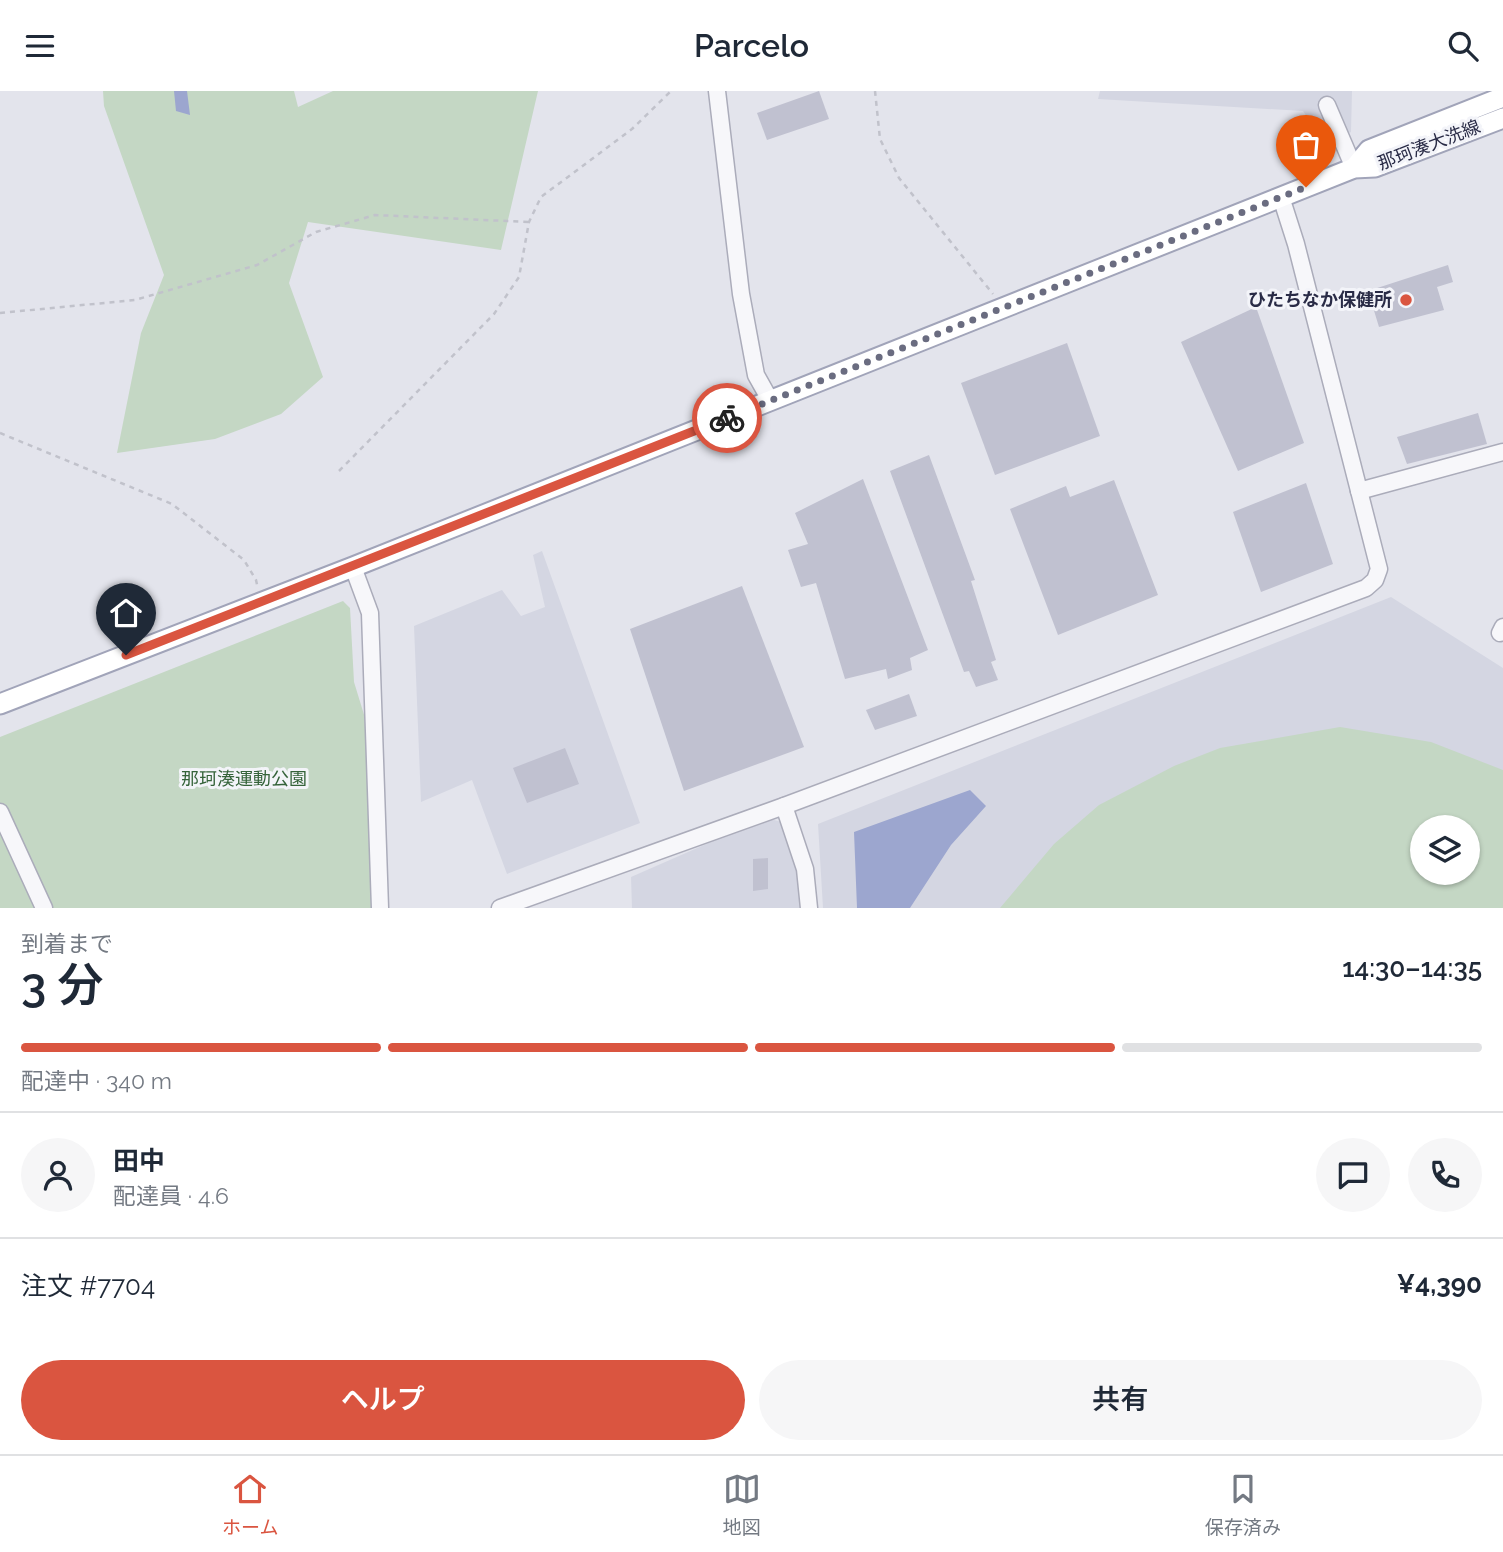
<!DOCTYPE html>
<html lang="ja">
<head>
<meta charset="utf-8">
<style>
  :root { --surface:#fff; --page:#f6f6f7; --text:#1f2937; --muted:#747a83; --line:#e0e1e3; --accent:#da5540 }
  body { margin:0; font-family:Raleway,"Noto Sans JP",sans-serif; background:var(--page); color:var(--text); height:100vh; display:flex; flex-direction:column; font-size:26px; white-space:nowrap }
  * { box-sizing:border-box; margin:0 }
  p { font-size:23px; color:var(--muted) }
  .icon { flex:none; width:38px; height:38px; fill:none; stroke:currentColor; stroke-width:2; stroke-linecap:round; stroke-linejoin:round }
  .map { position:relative; height:817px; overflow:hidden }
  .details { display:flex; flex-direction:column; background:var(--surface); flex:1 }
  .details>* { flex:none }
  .buttons { position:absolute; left:1410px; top:724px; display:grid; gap:14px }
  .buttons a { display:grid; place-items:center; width:70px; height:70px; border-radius:50%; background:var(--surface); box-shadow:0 2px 5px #0004; font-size:35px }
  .pin { position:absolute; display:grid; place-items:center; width:60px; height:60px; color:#fff; margin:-72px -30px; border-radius:50% 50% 50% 0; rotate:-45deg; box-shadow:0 0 7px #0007 }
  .pin .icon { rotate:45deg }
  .courier { position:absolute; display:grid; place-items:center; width:70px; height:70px; margin:-35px; border:5px solid #da5540; border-radius:50%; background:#fff; color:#222; box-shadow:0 2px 9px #0007 }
  .headline em { font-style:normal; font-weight:600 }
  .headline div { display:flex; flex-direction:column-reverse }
  .headline { display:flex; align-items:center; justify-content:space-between; height:119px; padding:0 21px }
  h1 { font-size:46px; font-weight:600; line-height:52px }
  .bar { display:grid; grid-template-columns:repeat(4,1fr); gap:10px 7px; align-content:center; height:84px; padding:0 21px }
  .bar i { height:9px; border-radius:5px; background:var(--line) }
  .bar .current { background:var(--accent) }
  .bar p { grid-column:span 4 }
  .line { display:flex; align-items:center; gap:18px; padding:0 21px; border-top:2px solid var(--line) }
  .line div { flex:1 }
  .round { display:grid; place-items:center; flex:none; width:74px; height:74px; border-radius:37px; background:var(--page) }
  .cta { display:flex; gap:14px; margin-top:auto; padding:14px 21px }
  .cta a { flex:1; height:80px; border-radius:42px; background:var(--accent); color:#fff; font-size:28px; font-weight:600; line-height:80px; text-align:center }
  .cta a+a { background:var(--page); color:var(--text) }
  header { display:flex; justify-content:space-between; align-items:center; height:91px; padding:0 21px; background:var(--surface); font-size:32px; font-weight:600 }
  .tabs { display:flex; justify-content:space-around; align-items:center; height:98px; border-top:2px solid var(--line); background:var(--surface); font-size:19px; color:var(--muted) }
  .tabs a { display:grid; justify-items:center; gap:4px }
  .tabs .current { color:var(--accent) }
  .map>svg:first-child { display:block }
  .built { fill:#d4d6e2; fill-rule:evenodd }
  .green { fill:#c4d7c4; fill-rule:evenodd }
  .water { fill:#9ca6cf }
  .building { fill:#c0c1d0 }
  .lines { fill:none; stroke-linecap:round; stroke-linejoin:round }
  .minor-casing { stroke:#abacba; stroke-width:19 }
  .major-casing { stroke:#a1a4b9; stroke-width:23 }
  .path { stroke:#c1c2cb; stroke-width:2.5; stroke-dasharray:5 5; stroke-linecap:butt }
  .minor { stroke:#f7f7fa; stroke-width:16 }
  .major { stroke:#fff; stroke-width:19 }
  .done { stroke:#6a6c80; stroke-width:7; stroke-dasharray:0 12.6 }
  .route { stroke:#da5540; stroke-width:9 }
  .poi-dot { fill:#da5540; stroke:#f3f4f9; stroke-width:2.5 }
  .labels { text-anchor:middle; stroke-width:6; stroke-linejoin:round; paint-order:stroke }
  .street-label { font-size:18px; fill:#292b46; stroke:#f3f4f9 }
  .poi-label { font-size:18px; font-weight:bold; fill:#292b46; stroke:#f3f4f9; text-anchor:end }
  .park-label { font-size:18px; fill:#35633a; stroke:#f3f4f9 }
</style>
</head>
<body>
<header><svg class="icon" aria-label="menu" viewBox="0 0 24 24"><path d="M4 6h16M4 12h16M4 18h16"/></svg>Parcelo<svg class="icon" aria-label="search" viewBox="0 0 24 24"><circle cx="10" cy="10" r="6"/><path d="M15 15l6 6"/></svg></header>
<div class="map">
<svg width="1503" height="817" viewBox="0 0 1503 817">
  <rect width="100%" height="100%" fill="#e3e4ec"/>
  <g class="built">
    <path d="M1100,0H1352L1351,41L1327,54L1303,20L1098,8Z"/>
    <path d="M542,460L640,732L507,783L472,689L421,711L414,535L502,499L521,525L545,516L533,464Z"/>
    <path d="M1391,506L1503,577V817H823L818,733ZM1423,737H1468V782H1423Z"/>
    <path d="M766,727L790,733L803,817H632L631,786Z"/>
  </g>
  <g class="green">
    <path d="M103,0H294L298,16L333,0H538L501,159L308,131L289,192L323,286L281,323L215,348L117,362L141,242L164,184L104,15Z"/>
    <path d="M343,510L350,517L354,591L373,653L380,817H0V646Z"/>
    <path d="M1340,636L1431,651L1503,679V817H1000L1054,753L1099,714L1174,675L1220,657ZM1423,737H1468V782H1423Z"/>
  </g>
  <g class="water">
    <path d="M174,0H187L190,24L176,20Z"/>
    <path d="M970,699L986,715L951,754L910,817H857L854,741Z"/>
  </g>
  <g class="building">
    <path d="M819,0L829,28L767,49L757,22Z"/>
    <path d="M1448,174L1453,191L1437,196L1444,219L1379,236L1368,200Z"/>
    <path d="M1256,216L1304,352L1238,380L1181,251Z"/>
    <path d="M1067,252L1100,345L995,384L961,292Z"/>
    <path d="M1478,322L1487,353L1407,373L1397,346Z"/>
    <path d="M929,364L975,489L971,490L996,569L991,571L998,589L976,596L969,580L964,581L890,380Z"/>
    <path d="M863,388L928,559L910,567L912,579L888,588L886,578L845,588L816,492L801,496L788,459L808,453L795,422Z"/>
    <path d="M1114,389L1158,504L1058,544L1010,418L1066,395L1070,406Z"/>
    <path d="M1306,392L1333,473L1261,501L1233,421Z"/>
    <path d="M742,495L804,656L684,700L630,538Z"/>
    <path d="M909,603L917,625L875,639L866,619Z"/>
    <path d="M565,657L579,693L527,712L513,677Z"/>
    <path d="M768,767V798L753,800V768Z"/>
  </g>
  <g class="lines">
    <defs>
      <g id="minor">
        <path d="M717,0L741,203L756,284L770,309"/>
        <path d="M1327,14L1354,77"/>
        <path d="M1359,400L1503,361"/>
        <path d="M353,476L370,522L380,817"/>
        <path d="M1500,542L1503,536"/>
        <path d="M784,715L805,778L809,817"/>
        <path d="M0,721L44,817"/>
        <path d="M500,817L784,715L1366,497L1375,489L1379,478L1296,153L1281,106"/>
      </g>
      <g id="major">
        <path d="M1354,77L1369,59L1503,6"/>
        <path d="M0,613L353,476L1354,77L1375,76L1503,27"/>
      </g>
    </defs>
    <use href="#minor" class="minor-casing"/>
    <use href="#major" class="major-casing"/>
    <g class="path">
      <path d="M875,0L880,48L899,87L993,203"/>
      <path d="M0,222L135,209L257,174L316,141L375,124L529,131"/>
      <path d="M0,342L172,413L244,469L256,489L258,498"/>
      <path d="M339,380L494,223L519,186L529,131L541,106L632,38L671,0"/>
    </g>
    <use href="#minor" class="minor"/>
    <use href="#major" class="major"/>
  </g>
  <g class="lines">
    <path class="done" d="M727,327L1306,96"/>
    <path class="route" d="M126,564L727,327"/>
  </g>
  <circle class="poi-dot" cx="1406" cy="209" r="7"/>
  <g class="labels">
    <g class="street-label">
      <text transform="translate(1429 54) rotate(-21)" y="6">那珂湊大洗線</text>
    </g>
    <g class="poi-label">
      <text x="1392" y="215">ひたちなか保健所</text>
    </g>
    <g class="park-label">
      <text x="244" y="694">那珂湊運動公園</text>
    </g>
  </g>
</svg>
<div class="buttons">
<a><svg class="icon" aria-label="layers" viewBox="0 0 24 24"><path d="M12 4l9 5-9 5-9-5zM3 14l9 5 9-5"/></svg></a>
</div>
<div class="pin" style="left:1306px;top:96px;background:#ea580c"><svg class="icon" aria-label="bag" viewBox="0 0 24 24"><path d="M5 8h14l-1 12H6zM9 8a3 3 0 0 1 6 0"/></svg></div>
<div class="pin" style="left:126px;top:564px;background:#1f2937"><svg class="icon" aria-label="home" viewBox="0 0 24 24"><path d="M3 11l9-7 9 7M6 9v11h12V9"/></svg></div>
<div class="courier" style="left:727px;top:327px"><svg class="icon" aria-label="bike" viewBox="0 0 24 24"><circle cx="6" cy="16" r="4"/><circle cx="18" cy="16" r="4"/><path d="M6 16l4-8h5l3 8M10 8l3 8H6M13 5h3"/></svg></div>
</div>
<section class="details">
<div class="headline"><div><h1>3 分</h1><p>到着まで</p></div><em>14:30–14:35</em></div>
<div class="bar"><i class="current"></i><i class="current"></i><i class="current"></i><i></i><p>配達中 · 340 m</p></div>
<div class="line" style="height:126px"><a class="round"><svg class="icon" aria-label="person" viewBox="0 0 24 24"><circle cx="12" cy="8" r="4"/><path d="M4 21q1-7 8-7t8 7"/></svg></a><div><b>田中</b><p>配達員 · 4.6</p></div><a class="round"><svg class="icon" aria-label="chat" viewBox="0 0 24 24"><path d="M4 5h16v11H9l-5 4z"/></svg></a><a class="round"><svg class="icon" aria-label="phone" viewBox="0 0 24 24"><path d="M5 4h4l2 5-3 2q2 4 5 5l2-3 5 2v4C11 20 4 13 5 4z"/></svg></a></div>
<div class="line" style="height:91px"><div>注文 #7704</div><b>¥4,390</b></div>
<div class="cta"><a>ヘルプ</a><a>共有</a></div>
</section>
<nav class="tabs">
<a class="current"><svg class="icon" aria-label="home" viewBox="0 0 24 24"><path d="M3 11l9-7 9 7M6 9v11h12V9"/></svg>ホーム</a>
<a><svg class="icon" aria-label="map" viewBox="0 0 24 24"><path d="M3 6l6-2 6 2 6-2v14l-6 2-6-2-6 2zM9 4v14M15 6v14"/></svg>地図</a>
<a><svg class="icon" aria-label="saved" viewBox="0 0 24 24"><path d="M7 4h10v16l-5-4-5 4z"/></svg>保存済み</a>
</nav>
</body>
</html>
